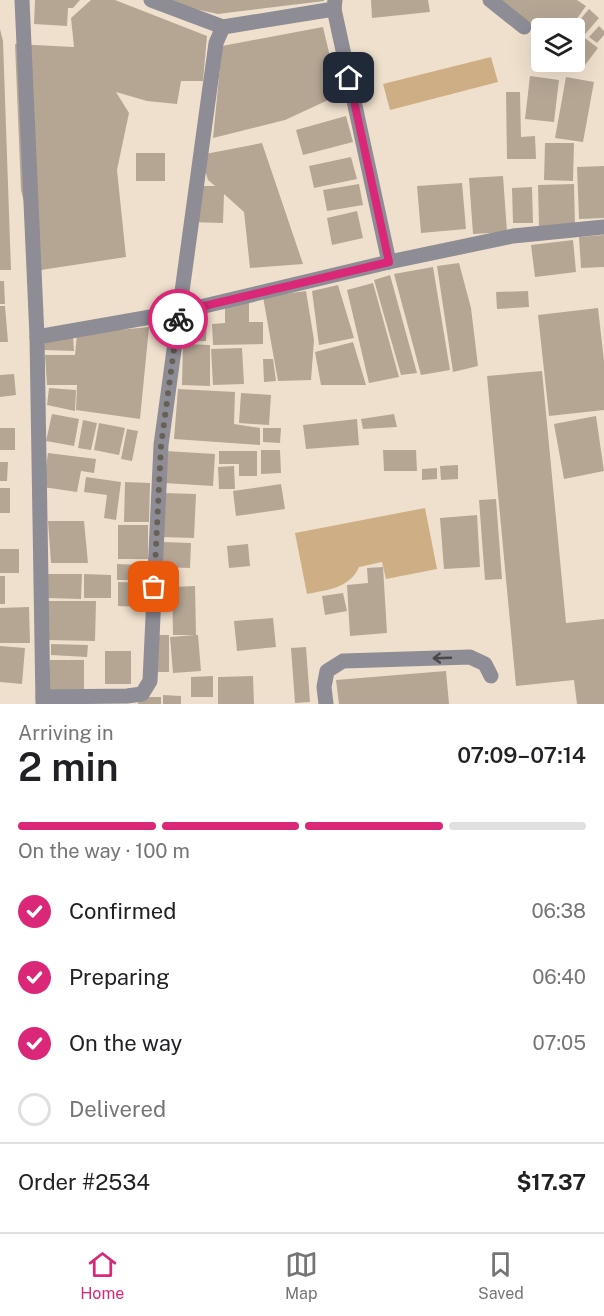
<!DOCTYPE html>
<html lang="en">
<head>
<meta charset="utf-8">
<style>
  :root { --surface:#fff; --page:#f6f6f6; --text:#202124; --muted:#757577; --line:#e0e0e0; --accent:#db2777 }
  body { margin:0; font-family:"Public Sans",sans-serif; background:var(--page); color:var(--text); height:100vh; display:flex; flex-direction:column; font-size:22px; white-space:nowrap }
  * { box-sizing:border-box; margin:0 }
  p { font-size:20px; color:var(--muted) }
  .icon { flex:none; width:33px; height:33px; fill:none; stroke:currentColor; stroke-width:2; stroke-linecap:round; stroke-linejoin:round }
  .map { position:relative; height:704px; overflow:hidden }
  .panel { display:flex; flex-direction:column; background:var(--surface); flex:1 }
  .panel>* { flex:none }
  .fabs { position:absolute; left:531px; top:18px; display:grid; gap:12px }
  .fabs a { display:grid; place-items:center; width:54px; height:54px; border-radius:6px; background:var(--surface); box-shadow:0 6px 24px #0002; font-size:30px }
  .pin { position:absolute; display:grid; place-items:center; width:51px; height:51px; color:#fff; margin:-26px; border-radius:12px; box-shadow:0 3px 9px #0006 }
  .courier { position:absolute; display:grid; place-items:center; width:60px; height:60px; margin:-30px; border:4px solid #db2777; border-radius:50%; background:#fff; color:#222; box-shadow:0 2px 8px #0007 }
  .overview em { font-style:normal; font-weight:600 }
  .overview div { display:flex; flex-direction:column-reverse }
  .overview { display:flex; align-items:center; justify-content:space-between; height:102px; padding:0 18px }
  h1 { font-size:39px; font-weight:600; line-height:45px }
  .bar { display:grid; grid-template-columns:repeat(4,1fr); gap:9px 6px; align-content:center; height:72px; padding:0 18px }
  .bar i { height:8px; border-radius:4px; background:var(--line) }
  .bar .current { background:var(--accent) }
  .bar p { grid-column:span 4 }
  .line { display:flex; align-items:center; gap:15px; padding:0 18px; border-top:2px solid var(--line) }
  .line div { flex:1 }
  ol { padding:0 18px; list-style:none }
  li { display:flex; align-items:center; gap:18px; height:66px }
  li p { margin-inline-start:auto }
  li .icon { padding:6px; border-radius:50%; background:var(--accent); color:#fff; stroke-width:4 }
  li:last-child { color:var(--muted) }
  li i { width:33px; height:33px; border:3px solid var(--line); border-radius:50% }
  .tab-bar { display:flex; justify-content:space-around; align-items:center; height:84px; border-top:2px solid var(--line); background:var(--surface); font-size:16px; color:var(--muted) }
  .tab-bar a { display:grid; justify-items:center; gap:3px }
  .tab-bar .current { color:var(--accent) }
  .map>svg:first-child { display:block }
  .green { fill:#ceae84 }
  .building { fill:#b5a694 }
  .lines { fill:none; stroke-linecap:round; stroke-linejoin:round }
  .minor { stroke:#8e8c95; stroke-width:15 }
  .oneway { stroke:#4c4848 }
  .done { stroke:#686055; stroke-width:6; stroke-dasharray:0 10.8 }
  .route { stroke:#db2777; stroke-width:8 }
</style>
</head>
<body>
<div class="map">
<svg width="604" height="704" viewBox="0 0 604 704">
  <rect width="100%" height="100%" fill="#efe0cd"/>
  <g class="green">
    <path d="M491,57L498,82L390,110L383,84Z"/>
    <path d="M425,508L437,569L386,579L382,562L359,567C350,588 327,590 307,594L295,533Z"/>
  </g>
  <g class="building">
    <path d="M35,0H80L73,8H68L67,26L34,24Z"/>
    <path d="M91,0H115L207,36L203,81H181L177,104L147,101L116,92L129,113L117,170L126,257L41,270L21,190L15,44L74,47L71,18Z"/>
    <path d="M153,0H324V1L218,14Z"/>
    <path d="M371,0H428L430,12L372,18Z"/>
    <path d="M498,0H577L586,6L571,27L560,19L554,28H542V33L496,3Z"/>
    <path d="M589,9L599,18L574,47V28H573Z"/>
    <path d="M599,26L604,31V35L597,43L589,37Z"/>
    <path d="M323,27L339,95L285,120L213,138L222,46Z"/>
    <path d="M0,29L3,41L11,270H0Z"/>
    <path d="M585,38L598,48L582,69L574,63V51Z"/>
    <path d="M530,76L559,80L554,122L525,119Z"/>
    <path d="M566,77L594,82L583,142L555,138Z"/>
    <path d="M506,92H520L521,137L535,136L536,159H507Z"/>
    <path d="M346,116L353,142L303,155L296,130Z"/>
    <path d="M262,143L303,264L250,268L244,212L224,194L223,223L188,222L189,186H215L208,180L200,155Z"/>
    <path d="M545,143H574L573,181L544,180Z"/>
    <rect x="136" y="153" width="29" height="28"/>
    <path d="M351,157L357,179L314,188L309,166Z"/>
    <path d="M604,166V218L579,219L577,167Z"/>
    <path d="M503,176L507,232L473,234L469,178Z"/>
    <path d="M462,183L466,229L421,233L417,186Z"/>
    <path d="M359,184L363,205L327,211L323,190Z"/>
    <path d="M574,184L575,226L539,227L538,185Z"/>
    <path d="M532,187L533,223H513L512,188Z"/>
    <path d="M357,211L363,238L332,245L327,218Z"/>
    <path d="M604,235V267L581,268L579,237Z"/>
    <path d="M573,240L576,272L535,277L531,245Z"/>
    <path d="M459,263L471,308L478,366L453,372L437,266Z"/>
    <path d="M433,267L450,370L421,375L394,274Z"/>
    <path d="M390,275L417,373L401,375L374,280Z"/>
    <path d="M0,281H4L5,304H0Z"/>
    <path d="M373,283L399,377L369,383L347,290Z"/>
    <path d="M338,285L354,338L319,345L312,291Z"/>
    <path d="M306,291L314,340L311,380L278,381L263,297Z"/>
    <path d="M528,291L529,307L497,309L496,292Z"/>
    <path d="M249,301V322H263V344L213,345L212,324L225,323V307Z"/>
    <path d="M0,306H5L8,342H0Z"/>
    <path d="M598,308L604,361V410L549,416L538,315Z"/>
    <path d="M190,313H207L206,341H189Z"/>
    <path d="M149,327L140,419L76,410L77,385H47L45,355H75L77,334Z"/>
    <path d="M73,335L74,351L44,350L43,346L49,338Z"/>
    <path d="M353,342L366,385H321L315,352Z"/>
    <path d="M183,344L210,345V386L182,385Z"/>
    <path d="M242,348L244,384L213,385L211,349Z"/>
    <path d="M263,359H273L276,381L264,382Z"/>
    <path d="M542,371L566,623L604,619V704H577L574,680L516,686L487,376Z"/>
    <path d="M14,374L16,395L0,397V375Z"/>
    <path d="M49,388L76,390L75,411L47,405Z"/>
    <path d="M178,389L235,392L234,424L260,428V445L174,439Z"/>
    <path d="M241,393L271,395L269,425L239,423Z"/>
    <path d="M52,414L79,419L74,446L46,441Z"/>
    <path d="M394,414L397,427L363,429L361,419Z"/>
    <path d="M596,416L604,471L564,479L554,424Z"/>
    <path d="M357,419L359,445L306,449L303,425Z"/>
    <path d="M83,420L97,423L91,450L78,448Z"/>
    <path d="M99,423L125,428L119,455L94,450Z"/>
    <rect x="0" y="428" width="15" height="22"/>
    <path d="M263,428H281L280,443L263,442Z"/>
    <path d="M127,429L138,431L132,461L121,459Z"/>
    <path d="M261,450H280L281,473L261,474Z"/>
    <path d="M383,450H416L417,471H384Z"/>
    <path d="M166,451L215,454L213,486L164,483Z"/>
    <path d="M219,451H257V476H239V464H219Z"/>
    <path d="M48,453L96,459L94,473L81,471L77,492L43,487Z"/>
    <path d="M0,462H8L7,481H0Z"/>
    <path d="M458,465V479L441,480L440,466Z"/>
    <path d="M234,466L235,489H219L218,467Z"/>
    <path d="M437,468V479L422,480V469Z"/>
    <path d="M86,477L121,482L116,520L104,518L107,495L84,492Z"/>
    <path d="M125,482L150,483L149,522H124Z"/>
    <path d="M281,484L285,509L236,516L233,491Z"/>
    <rect x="0" y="488" width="10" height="25"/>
    <path d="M162,493L196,494L194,538L161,537Z"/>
    <path d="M496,499L502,579L485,580L479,500Z"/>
    <path d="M477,515L480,567L444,569L440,518Z"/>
    <path d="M48,521H84L88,563H51Z"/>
    <rect x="118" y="525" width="30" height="34"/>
    <path d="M163,542L191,543L190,568L162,567Z"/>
    <path d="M248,544L250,566L229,568L227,546Z"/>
    <rect x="0" y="549" width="19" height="24"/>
    <path d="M117,564L141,565V580H117Z"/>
    <path d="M383,567L387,633L350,636L347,585L368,583L367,568Z"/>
    <path d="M47,574H82L81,599L47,598Z"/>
    <path d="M84,574L111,575V598H84Z"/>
    <rect x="0" y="576" width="5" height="28"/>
    <path d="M118,582L143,583L142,607L118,606Z"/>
    <path d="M195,586L196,635H173L172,587Z"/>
    <path d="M343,593L347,611L325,615L322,596Z"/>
    <path d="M47,601H96L95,641L47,640Z"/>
    <path d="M29,607L30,643H0V608Z"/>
    <path d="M273,618L276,647L237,651L234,621Z"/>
    <rect x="155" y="635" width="14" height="37"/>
    <path d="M195,635H198L201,671L173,673L170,637Z"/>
    <path d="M51,644L88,645L87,657L51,655Z"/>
    <path d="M0,646L25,648L22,684L0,682Z"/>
    <path d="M306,647L310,702L295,703L291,648Z"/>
    <rect x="105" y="651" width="26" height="33"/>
    <rect x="50" y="660" width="34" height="32"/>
    <path d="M446,671L449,704H339L336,680Z"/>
    <path d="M213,676V697H191V677Z"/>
    <path d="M253,676L254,704H218V677Z"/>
    <path d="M163,695L181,696V704H163Z"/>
    <path d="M139,697H161V704H138Z"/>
  </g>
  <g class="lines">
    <g class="minor">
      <path d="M22,0L37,337L43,704"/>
      <path d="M151,0L223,27"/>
      <path d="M335,0L334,9L389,262"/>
      <path d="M490,0L524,27"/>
      <path d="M37,337L179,312L389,262L513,236L604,227"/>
      <path d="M43,697L127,696L142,694L150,681L161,445L216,43L223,27L334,9"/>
      <path d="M326,704L324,687L327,671L343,661L470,657L485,664L491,676"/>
    </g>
  </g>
  <defs><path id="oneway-shaft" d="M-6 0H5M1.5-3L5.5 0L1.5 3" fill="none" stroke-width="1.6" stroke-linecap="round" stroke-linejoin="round" transform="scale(1.5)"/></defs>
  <use class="oneway" href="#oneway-shaft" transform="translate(442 658) rotate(178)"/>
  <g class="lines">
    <path class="done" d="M154,587L161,446L178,319"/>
    <path class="route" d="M178,319L179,312L389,262L349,78"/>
  </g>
</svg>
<div class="fabs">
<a><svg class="icon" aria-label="layers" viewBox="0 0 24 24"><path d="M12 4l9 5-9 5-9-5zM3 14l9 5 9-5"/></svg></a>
</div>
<div class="pin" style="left:154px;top:587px;background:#ea580c"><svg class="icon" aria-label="bag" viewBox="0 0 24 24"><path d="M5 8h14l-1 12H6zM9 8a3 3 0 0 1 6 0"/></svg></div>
<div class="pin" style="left:349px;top:78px;background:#1f2937"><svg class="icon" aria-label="home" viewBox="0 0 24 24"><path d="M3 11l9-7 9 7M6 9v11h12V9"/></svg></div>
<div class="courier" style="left:178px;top:319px"><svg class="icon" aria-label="bike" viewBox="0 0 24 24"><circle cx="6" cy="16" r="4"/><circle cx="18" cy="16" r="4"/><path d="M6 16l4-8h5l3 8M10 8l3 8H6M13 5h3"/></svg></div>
</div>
<section class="panel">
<div class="overview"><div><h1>2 min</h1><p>Arriving in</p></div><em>07:09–07:14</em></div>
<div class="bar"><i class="current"></i><i class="current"></i><i class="current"></i><i></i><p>On the way · 100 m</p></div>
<ol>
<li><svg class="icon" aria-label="check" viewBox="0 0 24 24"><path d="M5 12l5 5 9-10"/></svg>Confirmed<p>06:38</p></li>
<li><svg class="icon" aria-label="check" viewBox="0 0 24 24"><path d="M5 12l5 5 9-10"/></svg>Preparing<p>06:40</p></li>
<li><svg class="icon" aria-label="check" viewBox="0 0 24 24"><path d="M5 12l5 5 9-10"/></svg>On the way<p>07:05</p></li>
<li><i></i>Delivered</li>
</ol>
<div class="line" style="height:78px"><div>Order #2534</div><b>$17.37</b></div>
</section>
<nav class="tab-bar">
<a class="current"><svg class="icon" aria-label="home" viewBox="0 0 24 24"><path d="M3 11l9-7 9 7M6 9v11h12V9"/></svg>Home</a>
<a><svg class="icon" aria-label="map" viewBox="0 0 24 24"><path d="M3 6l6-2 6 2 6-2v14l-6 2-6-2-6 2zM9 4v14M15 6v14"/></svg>Map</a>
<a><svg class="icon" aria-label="saved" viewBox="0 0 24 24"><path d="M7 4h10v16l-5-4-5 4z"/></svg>Saved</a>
</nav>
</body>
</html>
